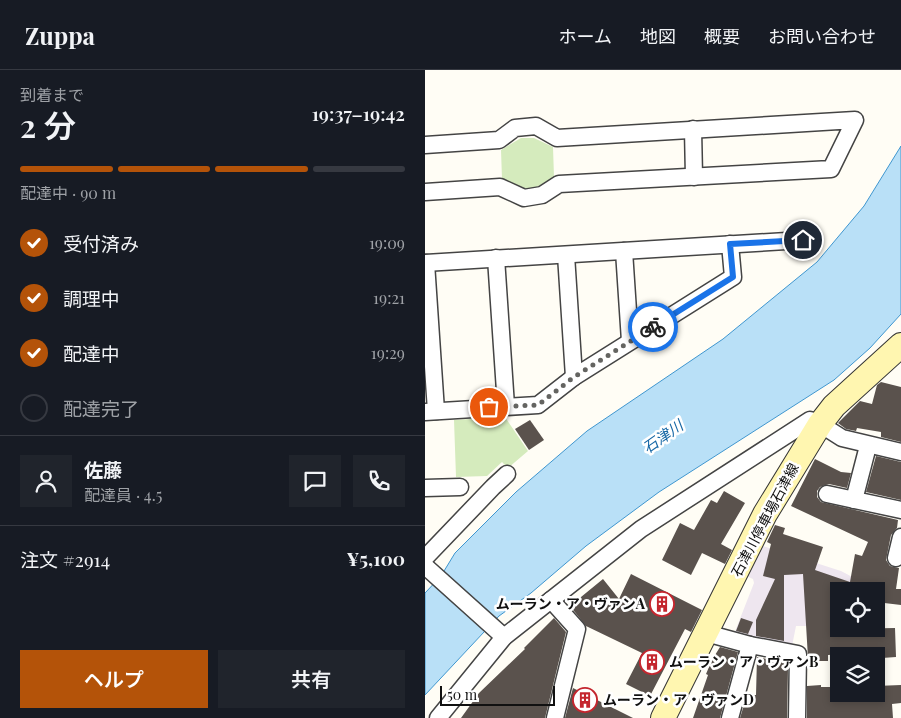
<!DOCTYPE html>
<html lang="ja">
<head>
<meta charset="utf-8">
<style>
  :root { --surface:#171b24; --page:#20242c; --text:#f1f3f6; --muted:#9ea1a6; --line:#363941; --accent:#b45309 }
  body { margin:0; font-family:"Playfair Display","Noto Sans JP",serif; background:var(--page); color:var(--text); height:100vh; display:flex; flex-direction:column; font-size:19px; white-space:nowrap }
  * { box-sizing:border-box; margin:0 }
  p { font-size:16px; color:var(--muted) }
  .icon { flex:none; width:28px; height:28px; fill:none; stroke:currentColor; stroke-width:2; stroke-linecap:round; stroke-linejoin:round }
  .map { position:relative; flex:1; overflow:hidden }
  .panel { display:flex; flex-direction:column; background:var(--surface); width:425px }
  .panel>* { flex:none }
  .buttons { position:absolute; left:405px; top:512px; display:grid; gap:10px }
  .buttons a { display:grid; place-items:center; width:55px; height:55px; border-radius:0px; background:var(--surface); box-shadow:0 2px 8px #0003; font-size:25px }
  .scale { position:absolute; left:15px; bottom:12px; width:115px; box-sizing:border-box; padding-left:5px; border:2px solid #111; border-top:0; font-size:14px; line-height:18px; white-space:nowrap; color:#111; -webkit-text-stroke:4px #fff; paint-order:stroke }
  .pin { position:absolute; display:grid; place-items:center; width:42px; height:42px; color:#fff; margin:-21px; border:2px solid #fff; border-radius:50%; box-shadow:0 1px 5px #0007 }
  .courier { position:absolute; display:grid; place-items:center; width:50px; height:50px; margin:-25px; border:4px solid #1a73e8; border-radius:50%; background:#fff; color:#222; box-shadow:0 1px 6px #0007 }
  .summary em { font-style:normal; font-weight:600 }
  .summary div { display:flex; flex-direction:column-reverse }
  .summary { display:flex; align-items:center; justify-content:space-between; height:85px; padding:0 20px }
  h1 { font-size:32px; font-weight:600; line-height:38px }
  .bar { display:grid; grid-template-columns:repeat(4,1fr); gap:8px 5px; align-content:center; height:60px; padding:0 20px }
  .bar i { height:6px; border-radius:4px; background:var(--line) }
  .bar .on { background:var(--accent) }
  .bar p { grid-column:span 4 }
  .line { display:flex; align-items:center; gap:12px; padding:0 20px; border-top:1px solid var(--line) }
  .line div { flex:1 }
  .round { display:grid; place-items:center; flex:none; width:52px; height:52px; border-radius:0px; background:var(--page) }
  ol { padding:0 20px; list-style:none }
  li { display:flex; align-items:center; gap:15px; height:55px }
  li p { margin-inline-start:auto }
  li .icon { padding:5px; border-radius:50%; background:var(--accent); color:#fff; stroke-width:4 }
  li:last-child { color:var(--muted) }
  li i { width:28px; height:28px; border:2px solid var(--line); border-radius:50% }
  .button { display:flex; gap:10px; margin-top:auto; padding:10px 20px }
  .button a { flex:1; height:58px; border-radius:0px; background:var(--accent); color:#fff; font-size:20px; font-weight:600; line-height:58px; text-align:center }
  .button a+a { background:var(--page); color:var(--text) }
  header { display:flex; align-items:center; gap:30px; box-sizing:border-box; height:70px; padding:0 25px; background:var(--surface); border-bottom:1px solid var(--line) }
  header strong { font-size:24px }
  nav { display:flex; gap:28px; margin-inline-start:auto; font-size:18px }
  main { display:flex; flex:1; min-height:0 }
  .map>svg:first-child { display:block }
  .industrial { fill:#eee6ef }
  .green { fill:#d5ebbd }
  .water { fill:#b9e0f7; stroke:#3f96cf }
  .building { fill:#5a524d }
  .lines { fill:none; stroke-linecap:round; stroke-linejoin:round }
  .minor-casing { stroke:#444; stroke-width:19 }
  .secondary-casing { stroke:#333; stroke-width:26 }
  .minor { stroke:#fff; stroke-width:16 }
  .secondary { stroke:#fff6b0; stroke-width:24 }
  .done { stroke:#646461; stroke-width:5; stroke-dasharray:0 9 }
  .route { stroke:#1a73e8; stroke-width:6 }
  .labels { text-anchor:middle; stroke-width:5; stroke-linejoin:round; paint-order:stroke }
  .street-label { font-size:14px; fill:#111; stroke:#fff }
  .poi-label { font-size:14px; font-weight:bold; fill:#111; stroke:#fff; text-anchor:start }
  .water-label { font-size:15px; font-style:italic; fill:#1768a6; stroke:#fff }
</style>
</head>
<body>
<header>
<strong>Zuppa</strong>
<nav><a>ホーム</a><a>地図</a><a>概要</a><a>お問い合わせ</a></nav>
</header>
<main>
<section class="panel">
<div class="summary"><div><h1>2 分</h1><p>到着まで</p></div><em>19:37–19:42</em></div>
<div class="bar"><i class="on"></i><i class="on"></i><i class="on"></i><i></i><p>配達中 · 90 m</p></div>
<ol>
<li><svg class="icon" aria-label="check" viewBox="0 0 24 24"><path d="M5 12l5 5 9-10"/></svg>受付済み<p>19:09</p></li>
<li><svg class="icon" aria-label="check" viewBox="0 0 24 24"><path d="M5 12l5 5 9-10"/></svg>調理中<p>19:21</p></li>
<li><svg class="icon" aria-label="check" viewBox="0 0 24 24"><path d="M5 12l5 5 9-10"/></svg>配達中<p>19:29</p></li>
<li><i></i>配達完了</li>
</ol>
<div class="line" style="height:90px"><a class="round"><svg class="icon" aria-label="person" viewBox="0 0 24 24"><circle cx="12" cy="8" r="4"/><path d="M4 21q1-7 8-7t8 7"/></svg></a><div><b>佐藤</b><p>配達員 · 4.5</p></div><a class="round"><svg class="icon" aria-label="chat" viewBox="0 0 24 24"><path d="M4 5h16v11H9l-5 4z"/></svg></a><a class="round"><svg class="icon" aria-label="phone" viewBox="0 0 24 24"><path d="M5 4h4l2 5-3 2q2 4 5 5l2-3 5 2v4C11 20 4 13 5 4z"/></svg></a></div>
<div class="line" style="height:65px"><div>注文 #2914</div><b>¥5,100</b></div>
<div class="button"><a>ヘルプ</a><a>共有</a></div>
</section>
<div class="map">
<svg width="476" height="648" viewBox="0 0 476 648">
  <rect width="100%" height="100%" fill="#fffdf5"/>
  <path class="industrial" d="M335,475L416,501L433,510L445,513V521H414V556H371L367,576L309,564L329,513L328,509L319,505Z"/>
  <g class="green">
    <path d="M96,68H109L128,77L129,107C105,123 102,121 77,109L76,80Z"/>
    <path d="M80,347L103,381L83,398L77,392L62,406L31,407L29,350Z"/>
  </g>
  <path class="water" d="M476,76V244L445,278L409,310L234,422L161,476L106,523L74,546L0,625V523L16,506L30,483L91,422L162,361L298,269L392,192L439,136Z"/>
  <g class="building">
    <path d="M456,312L476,317V372L456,367V362L432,358L431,361L421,359L413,353L435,331L447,334L452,315Z"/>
    <path d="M105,350L119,370L104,380L90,359Z"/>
    <path d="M451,386L476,392V430L441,422Z"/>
    <path d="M390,389L416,402L426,403L422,418L404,414L395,417L392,421V427L396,432L473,450L472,458L466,465L461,490L465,496L474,498L471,519H476V535L451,532V521H414V559L470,558L471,587L457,588V582L403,585V591H391L390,588H383L378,504L359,505V571L331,566V550L350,509L338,506L346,474L342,472L350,455L360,458L358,464L398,477L390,500L425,512L430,484L437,486L443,472L366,436Z"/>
    <path d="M299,421L320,433L296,474L307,480L300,494L277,483L266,505L237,490L255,453L269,460L286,430L292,433Z"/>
    <path d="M206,504L277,540L266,562L260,559L225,626L201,614L217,583L161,556L145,536L178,509L194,529Z"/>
    <path d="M129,548L141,562L120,648H36L54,623L100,579L99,578Z"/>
    <path d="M316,548L328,552L323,564L311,561Z"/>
    <path d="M295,577L313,582L295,648H268L283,605L281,604L287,590Z"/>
    <path d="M332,587L359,592L360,599H363L362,648H315L322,625H331Z"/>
    <path d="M396,615V617H411V624H451V616L476,615V633L467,634L468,648H382V616Z"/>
    <path d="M148,618L208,648H140Z"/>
  </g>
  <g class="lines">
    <defs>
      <g id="minor">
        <path d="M268,59L269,107"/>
        <path d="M0,75L74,70L90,58L111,56L132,68L430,50L406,99L134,114L117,125L99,128L75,117L0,122"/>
        <path d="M199,181L205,271"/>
        <path d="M141,185L149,307"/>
        <path d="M71,188L81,336"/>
        <path d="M0,193L378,170"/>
        <path d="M1,193L11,341"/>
        <path d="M0,342L113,335L149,307L308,207L305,174"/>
        <path d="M0,418L35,417"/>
        <path d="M402,424L476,440"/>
        <path d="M429,430L443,376"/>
        <path d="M0,488L68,417L82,404"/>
        <path d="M471,488L476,467"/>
        <path d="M0,496L79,567"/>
        <path d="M126,530L152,559L130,648"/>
        <path d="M281,563L325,575L373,584L372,648"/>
        <path d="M13,648L79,567L216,459L385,350L395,354L417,368L476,382"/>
        <path d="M305,648L325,575"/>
      </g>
      <path id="secondary" d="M238,648L340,444L395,354L409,336L476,275"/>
    </defs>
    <use href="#minor" class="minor-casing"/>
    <use href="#secondary" class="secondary-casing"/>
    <use href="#minor" class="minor"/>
    <use href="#secondary" class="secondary"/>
  </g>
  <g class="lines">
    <path class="done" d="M64,337L113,335L149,307L228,257"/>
    <path class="route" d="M228,257L308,207L305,174L378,170"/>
  </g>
  <defs>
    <symbol id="building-ring" viewBox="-11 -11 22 22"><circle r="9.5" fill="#fff" stroke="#c4262e" stroke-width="1.5"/><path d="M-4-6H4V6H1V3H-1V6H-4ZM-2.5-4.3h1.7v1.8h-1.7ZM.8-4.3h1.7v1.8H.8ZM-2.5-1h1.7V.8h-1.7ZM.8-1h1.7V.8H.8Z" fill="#c4262e"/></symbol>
  </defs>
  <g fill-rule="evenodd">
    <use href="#building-ring" x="223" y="520" width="28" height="28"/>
    <use href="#building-ring" x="213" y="578" width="28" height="28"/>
    <use href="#building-ring" x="146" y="616" width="28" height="28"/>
  </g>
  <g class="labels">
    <g class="street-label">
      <text transform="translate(340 450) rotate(-62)" y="5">石津川停車場石津線</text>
    </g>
    <g class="poi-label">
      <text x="220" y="539" text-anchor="end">ムーラン・ア・ヴァンA</text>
      <text x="244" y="597">ムーラン・ア・ヴァンB</text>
      <text x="178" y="635">ムーラン・ア・ヴァンD</text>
    </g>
    <g class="water-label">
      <text transform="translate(238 367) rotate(-35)" y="5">石津川</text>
    </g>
  </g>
</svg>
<div class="buttons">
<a><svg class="icon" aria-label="locate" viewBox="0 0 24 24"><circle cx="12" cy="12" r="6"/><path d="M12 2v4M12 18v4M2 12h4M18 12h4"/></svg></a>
<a><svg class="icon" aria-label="layers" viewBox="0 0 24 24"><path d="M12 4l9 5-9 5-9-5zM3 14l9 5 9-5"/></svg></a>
</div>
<div class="scale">50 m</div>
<div class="pin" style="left:64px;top:337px;background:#ea580c"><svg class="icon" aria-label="bag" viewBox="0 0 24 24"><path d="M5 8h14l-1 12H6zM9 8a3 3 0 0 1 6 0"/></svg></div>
<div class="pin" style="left:378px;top:170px;background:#1f2937"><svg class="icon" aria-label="home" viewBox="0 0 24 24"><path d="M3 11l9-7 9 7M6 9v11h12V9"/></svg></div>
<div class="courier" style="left:228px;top:257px"><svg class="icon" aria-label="bike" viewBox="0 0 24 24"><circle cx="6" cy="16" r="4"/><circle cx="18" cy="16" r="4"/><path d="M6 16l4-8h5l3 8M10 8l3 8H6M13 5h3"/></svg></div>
</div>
</main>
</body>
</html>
